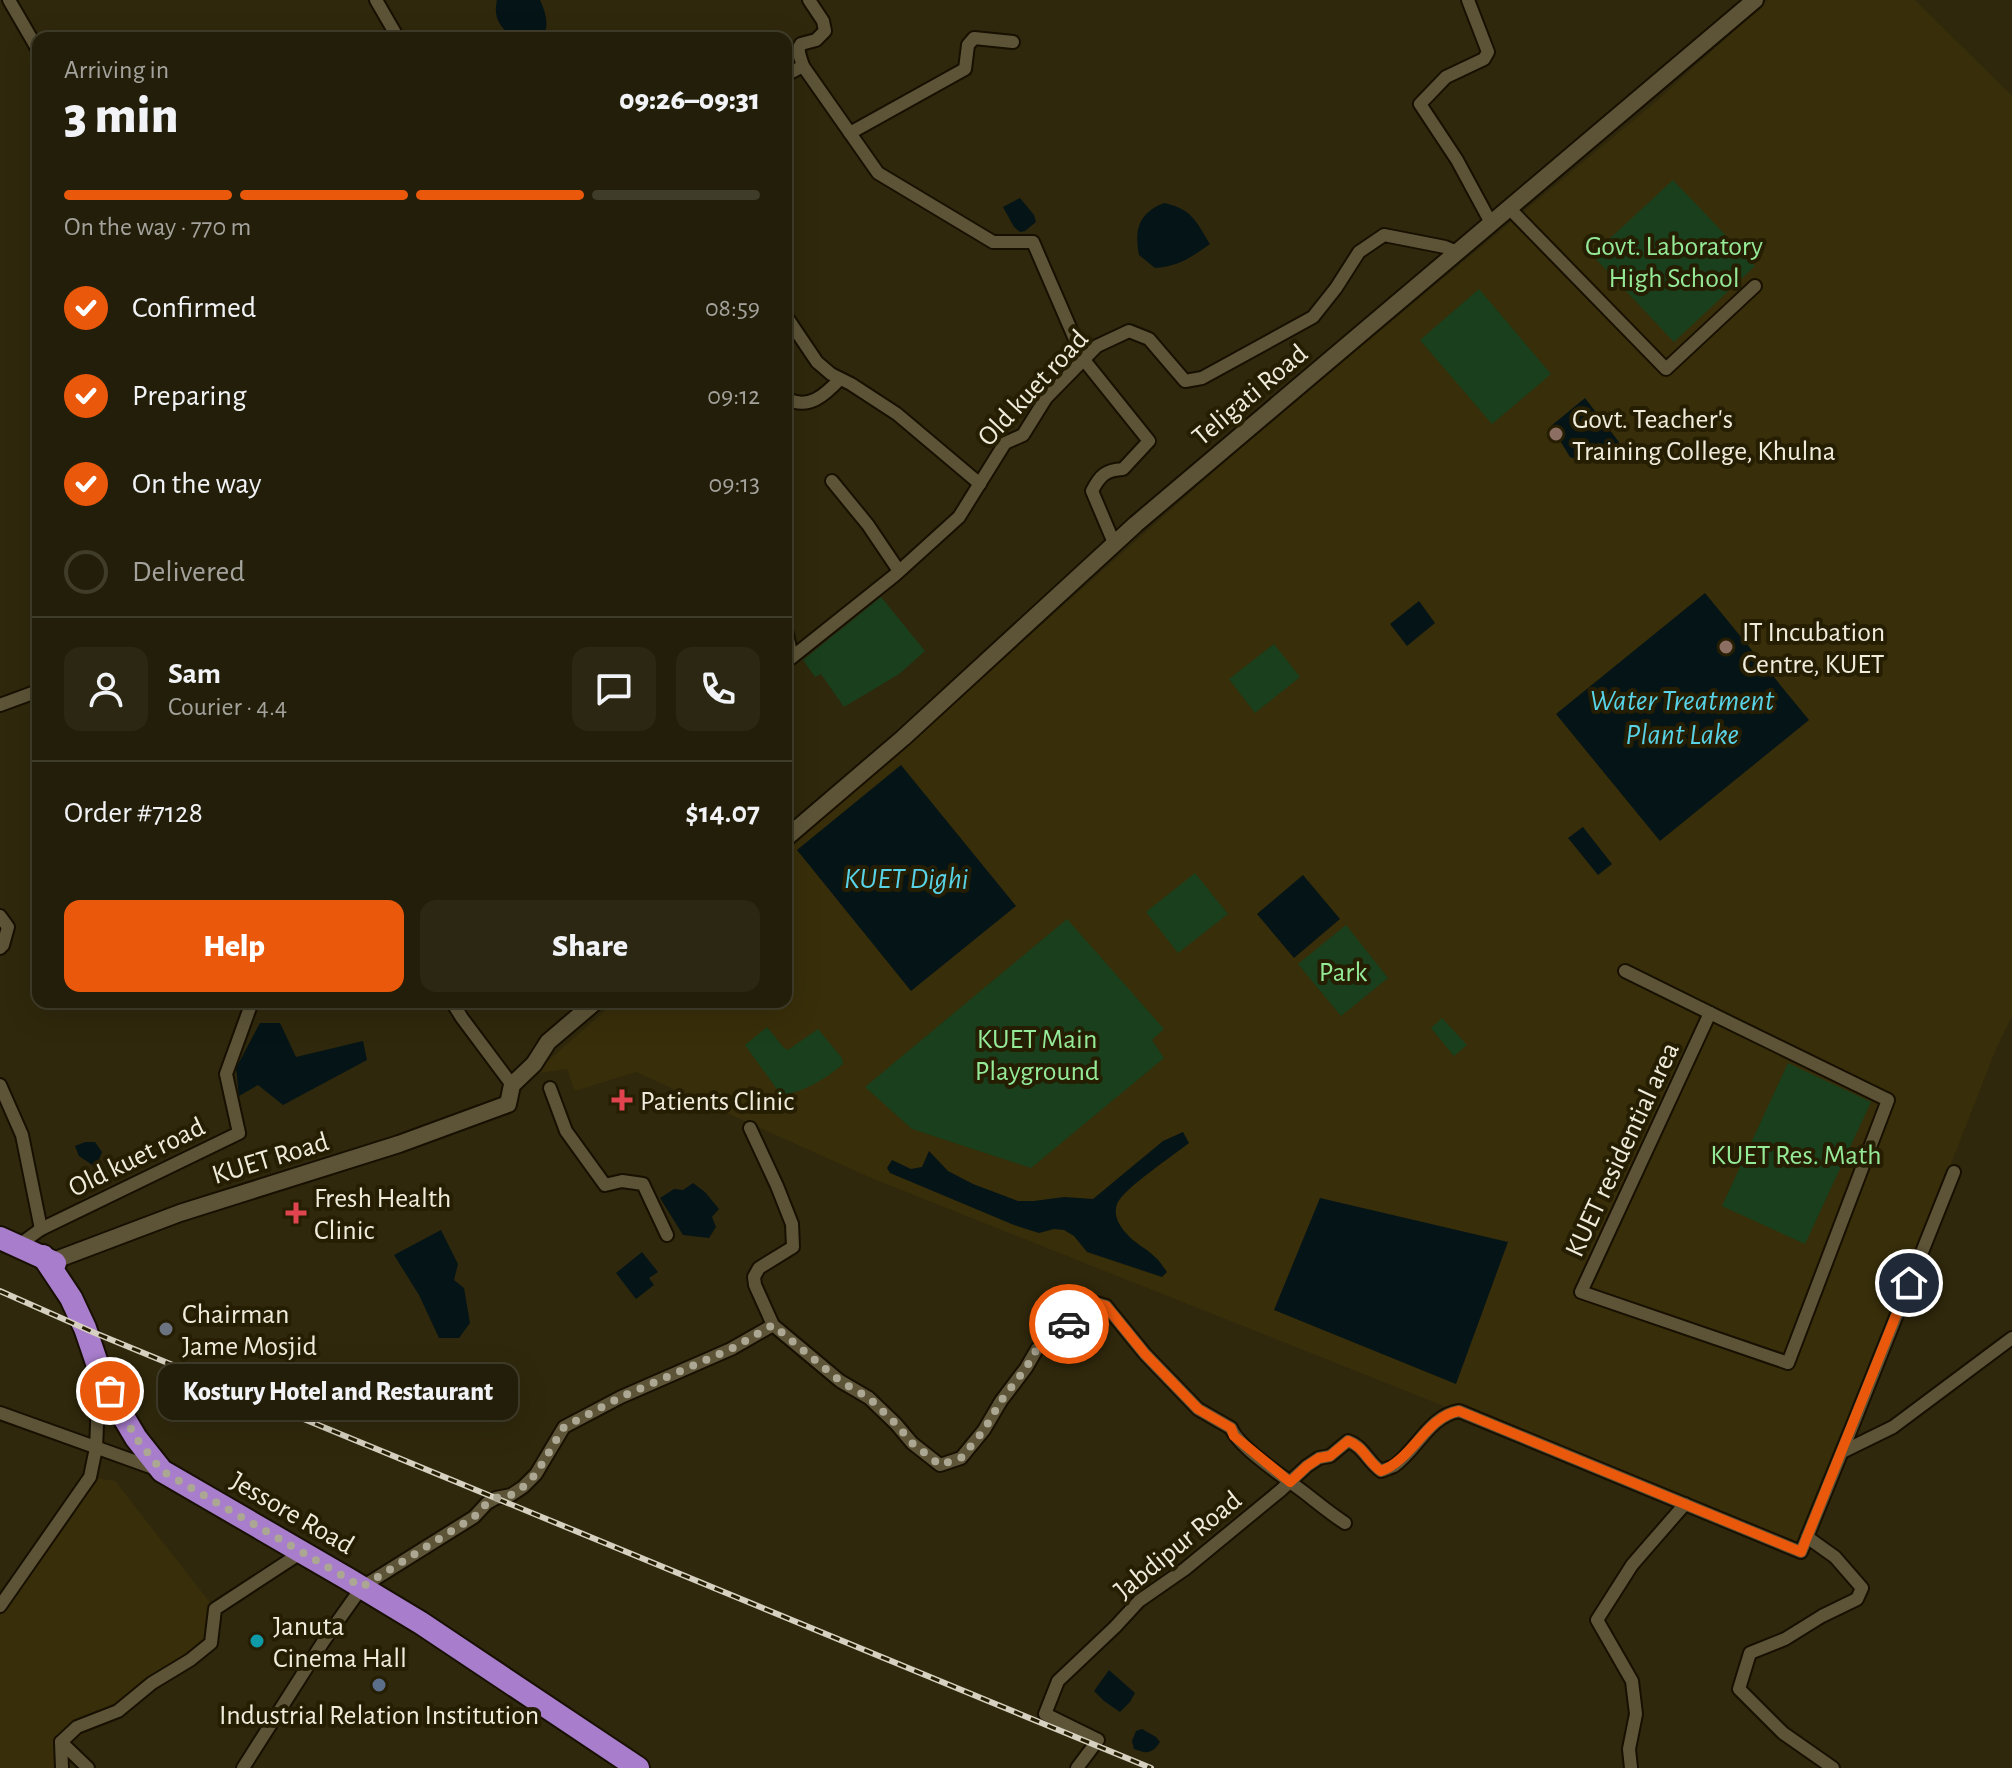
<!DOCTYPE html>
<html lang="en">
<head>
<meta charset="utf-8">
<style>
  :root { --surface:#231e09; --page:#2b2712; --text:#f1f3f6; --muted:#a3a29c; --line:#403c2a; --accent:#ea580c }
  body { margin:0; font-family:"Alegreya Sans",sans-serif; background:var(--page); color:var(--text); height:100vh; display:flex; flex-direction:column; font-size:30px; white-space:nowrap }
  * { box-sizing:border-box; margin:0 }
  p { font-size:26px; color:var(--muted) }
  .icon { flex:none; width:44px; height:44px; fill:none; stroke:currentColor; stroke-width:2; stroke-linecap:round; stroke-linejoin:round }
  .map { position:relative; flex:1; overflow:hidden }
  .sheet { position:absolute; left:32px; top:32px; width:760px; height:976px; display:flex; flex-direction:column; background:var(--surface); border-radius:16px; box-shadow:0 8px 32px #0002,0 0 0 2px var(--line) }
  .sheet>* { flex:none }
  .pin { position:absolute; display:grid; place-items:center; width:68px; height:68px; color:#fff; margin:-34px; border:4px solid #fff; border-radius:50%; box-shadow:0 2px 8px #0007 }
  .courier { position:absolute; display:grid; place-items:center; width:80px; height:80px; margin:-40px; border:6px solid #ea580c; border-radius:50%; background:#fff; color:#222; box-shadow:0 2px 10px #0007 }
  .bubble { position:absolute; height:56px; border-radius:16px; background:var(--surface); box-shadow:0 8px 32px #0002,0 0 0 2px var(--line); font-size:26px; font-weight:800; line-height:56px; text-align:center }
  .head em { font-style:normal; font-weight:800 }
  .head div { display:flex; flex-direction:column-reverse }
  .head { display:flex; align-items:center; justify-content:space-between; height:136px; padding:0 32px }
  h1 { font-size:52px; font-weight:800; line-height:60px }
  .bar { display:grid; grid-template-columns:repeat(4,1fr); gap:12px 8px; align-content:center; height:96px; padding:0 32px }
  .bar i { height:10px; border-radius:6px; background:var(--line) }
  .bar .on { background:var(--accent) }
  .bar p { grid-column:span 4 }
  .line { display:flex; align-items:center; gap:20px; padding:0 32px; border-top:2px solid var(--line) }
  .line div { flex:1 }
  .round { display:grid; place-items:center; flex:none; width:84px; height:84px; border-radius:16px; background:var(--page) }
  ol { padding:0 32px; list-style:none }
  li { display:flex; align-items:center; gap:24px; height:88px }
  li p { margin-inline-start:auto }
  li .icon { padding:8px; border-radius:50%; background:var(--accent); color:#fff; stroke-width:4 }
  li:last-child { color:var(--muted) }
  li i { width:44px; height:44px; border:4px solid var(--line); border-radius:50% }
  .cta { display:flex; gap:16px; margin-top:auto; padding:16px 32px }
  .cta a { flex:1; height:92px; border-radius:16px; background:var(--accent); color:#fff; font-size:32px; font-weight:800; line-height:92px; text-align:center }
  .cta a+a { background:var(--page); color:var(--text) }
  .map>svg:first-child { display:block }
  .built { fill:#382e0a }
  .green { fill:#193f1c }
  .water { fill:#051417 }
  .lines { fill:none; stroke-linecap:round; stroke-linejoin:round }
  .street-casing { stroke:#171000; stroke-width:16 }
  .secondary-casing { stroke:#171000; stroke-width:20 }
  .highway-casing { stroke:#171000; stroke-width:26 }
  .street { stroke:#5d5438; stroke-width:12 }
  .secondary { stroke:#5d5438; stroke-width:16 }
  .highway { stroke:#a87dcc; stroke-width:22 }
  .rail-casing { stroke:#d5d0bf; stroke-width:6 }
  .rail { stroke:#261e03; stroke-width:3; stroke-dasharray:9; stroke-linecap:butt }
  .done { stroke:#aca793; stroke-width:8; stroke-dasharray:0 14.4 }
  .route { stroke:#ea580c; stroke-width:10 }
  .education-dot { fill:#8d6e63; stroke:#261e03; stroke-width:3 }
  .health-dot { fill:#e0444e; stroke:#261e03; stroke-width:3 }
  .worship-dot { fill:#6b7280; stroke:#261e03; stroke-width:3 }
  .culture-dot { fill:#0f9aa8; stroke:#261e03; stroke-width:3 }
  .service-dot { fill:#5c6f8a; stroke:#261e03; stroke-width:3 }
  .labels { text-anchor:middle; stroke-width:8; stroke-linejoin:round; paint-order:stroke }
  .park-label { font-size:28px; fill:#95ea98; stroke:#261e03 }
  .street-label { font-size:28px; fill:#f0ecdc; stroke:#261e03 }
  .poi-label { font-size:28px; fill:#f0ecdc; stroke:#261e03; text-anchor:start }
  .water-label { font-size:30px; font-style:italic; fill:#57d2e6; stroke:#261e03 }
</style>
</head>
<body>
<div class="map">
<svg width="2012" height="1768" viewBox="0 0 2012 1768">
  <rect width="100%" height="100%" fill="#2f280c"/>
  <g class="built">
    <path d="M1768,0H1915L2012,96V1016L1996,1049L1800,1548L869,1177L636,1072L575,1091L567,1069L533,1074L615,1002H786V852L1257,433L1652,105Z"/>
    <path d="M90,1477L115,1481L215,1609L211,1643L61,1742L62,1768H0V1603Z"/>
  </g>
  <g class="green">
    <path d="M1673,180L1755,266L1674,342L1592,255Z"/>
    <path d="M1479,289L1551,374L1492,424L1420,340Z"/>
    <path d="M881,597L925,651L899,674L844,707L821,674L815,677L803,660Z"/>
    <path d="M1274,644L1300,677L1255,713L1229,679Z"/>
    <path d="M1195,873L1228,914L1178,953L1146,912Z"/>
    <path d="M1067,919L1164,1029L1152,1040L1164,1058L1031,1168L912,1129L865,1087Z"/>
    <path d="M1346,925L1388,978L1341,1016L1298,964Z"/>
    <path d="M1442,1018L1467,1045L1454,1056L1431,1028Z"/>
    <path d="M767,1027L784,1048L788,1050L818,1029L842,1058L843,1064C825,1079 805,1092 781,1095L745,1045Z"/>
    <path d="M1788,1063L1871,1102L1805,1244L1722,1206Z"/>
  </g>
  <g class="water">
    <path d="M497,0H540C546,13 550,26 542,38H512C500,25 493,19 497,0Z"/>
    <path d="M1020,198L1034,215L1036,222L1025,231L1020,232L1014,227L1003,207Z"/>
    <path d="M1164,203C1192,209 1196,221 1210,244C1192,257 1177,267 1155,268L1139,255C1134,229 1139,213 1164,203Z"/>
    <path d="M1585,398L1619,442C1613,454 1600,458 1589,464L1570,457L1551,426Z"/>
    <path d="M1705,593L1809,720L1660,841L1556,714Z"/>
    <path d="M1419,601L1435,623L1407,646L1390,624Z"/>
    <path d="M901,765L1016,906L911,991L797,850Z"/>
    <path d="M1583,827L1612,864L1598,875L1568,838Z"/>
    <path d="M1303,875L1340,919L1294,958L1257,914Z"/>
    <path d="M260,1023H280L296,1057L363,1041L367,1060L283,1105L258,1085L239,1096L236,1068Z"/>
    <path d="M1183,1132L1189,1143C1174,1155 1123,1189 1117,1204C1113,1215 1119,1225 1126,1233C1134,1243 1146,1248 1155,1257C1160,1261 1163,1267 1167,1272L1162,1277L1087,1252L1074,1236L1064,1230L1054,1229L1039,1233L1014,1225L890,1173L887,1168L892,1160L911,1169L922,1167L929,1151L948,1171L973,1184L1018,1201H1034L1064,1197L1093,1199L1163,1141Z"/>
    <path d="M85,1142H95L102,1152L98,1162L94,1166L79,1156L75,1146Z"/>
    <path d="M693,1183L705,1192L719,1209L712,1217L716,1227L709,1238L683,1235L660,1198L674,1189L683,1190Z"/>
    <path d="M1320,1198L1508,1242L1456,1384L1274,1310Z"/>
    <path d="M441,1230L458,1264L454,1280L464,1288L470,1323L459,1338H439L419,1295L394,1255Z"/>
    <path d="M642,1252L658,1272L649,1278L654,1285L636,1299L616,1273Z"/>
    <path d="M1109,1670L1135,1693L1130,1702L1120,1712L1104,1701L1094,1691Z"/>
    <path d="M1142,1729L1156,1737L1160,1742C1152,1754 1147,1754 1134,1749L1132,1741L1136,1731Z"/>
  </g>
  <g class="lines">
    <defs>
      <g id="street">
        <path d="M9,0L38,50"/>
        <path d="M376,0L398,38"/>
        <path d="M1468,0L1488,52L1484,59L1446,77L1420,104L1457,160L1491,223"/>
        <path d="M803,66C801,58 796,51 801,44L816,40L825,31L823,21L809,0"/>
        <path d="M786,75L803,66L878,173L993,242H1033L1084,360L1149,441L1123,469C1106,470 1100,475 1092,491L1114,543"/>
        <path d="M850,133L965,69L968,45L974,38L1013,42"/>
        <path d="M1509,208L1666,369L1755,286"/>
        <path d="M786,316L817,362L831,374L851,384L897,414L980,484"/>
        <path d="M786,398C808,411 825,395 840,379"/>
        <path d="M832,481L868,525L899,571"/>
        <path d="M786,630L792,657"/>
        <path d="M786,662L895,575L959,517L1005,443L1023,435L1046,398L1097,346L1129,331L1149,339L1185,381L1202,378L1313,317L1336,288L1359,252L1384,235L1445,247L1457,252"/>
        <path d="M0,705L38,691"/>
        <path d="M0,916L8,927L3,945L0,948"/>
        <path d="M1625,971L1710,1013"/>
        <path d="M452,1002L462,1018L512,1085"/>
        <path d="M1710,1013L1888,1100L1788,1363L1581,1292Z"/>
        <path d="M0,1085L22,1135L41,1229"/>
        <path d="M550,1088L566,1131L605,1185L622,1181L643,1184L667,1235"/>
        <path d="M750,1128L777,1186L792,1224L793,1247L759,1268L754,1277L755,1285L773,1325"/>
        <path d="M19,1245L41,1229L239,1133L226,1074L252,1002"/>
        <path d="M0,1413L159,1470"/>
        <path d="M1842,1452L1893,1427L2012,1338"/>
        <path d="M1807,1537L1835,1557L1862,1588L1857,1599L1822,1616L1785,1639L1750,1653L1739,1689L1783,1733L1833,1768"/>
        <path d="M0,1606L90,1477L96,1448L99,1378"/>
        <path d="M61,1742L88,1768"/>
        <path d="M62,1768L61,1742L77,1727L118,1711L152,1683L190,1660L211,1643L215,1609L302,1552"/>
        <path d="M243,1768L323,1642L362,1587L474,1517L487,1503L496,1498L511,1495L523,1487L536,1474L564,1427L621,1397L731,1349L773,1325L840,1381L869,1398L896,1424L912,1443L940,1465L961,1458L984,1430L1001,1401L1026,1368L1037,1349L1096,1303L1106,1306L1145,1354L1198,1409L1231,1428C1239,1448 1287,1479 1305,1493C1319,1504 1331,1514 1345,1523"/>
        <path d="M1077,1768L1098,1740L1045,1714L1058,1681L1115,1627L1139,1601L1185,1569L1281,1490L1307,1466L1319,1458L1330,1456L1348,1441C1363,1446 1368,1462 1381,1471C1383,1470 1392,1467 1394,1466C1417,1450 1429,1416 1459,1411L1801,1552L1854,1422L1954,1172"/>
        <path d="M1631,1768L1629,1749L1636,1714L1632,1681L1597,1620L1632,1565L1685,1504"/>
      </g>
      <g id="secondary">
        <path d="M786,838L903,738L1136,524L1755,0"/>
        <path d="M49,1265L53,1261L180,1213L399,1144L508,1104L512,1085L534,1064L548,1042L595,1002"/>
      </g>
      <g id="highway">
        <path d="M0,1238L55,1263"/>
        <path d="M43,1256L71,1298L85,1328L100,1372L120,1411L136,1438L162,1471L348,1579L421,1623L638,1768"/>
      </g>
    </defs>
    <use href="#street" class="street-casing"/>
    <use href="#secondary" class="secondary-casing"/>
    <use href="#highway" class="highway-casing"/>
    <use href="#street" class="street"/>
    <use href="#secondary" class="secondary"/>
    <use href="#highway" class="highway"/>
    <defs>
      <path id="rail" d="M0,1291L95,1333L1151,1768"/>
    </defs>
    <use href="#rail" class="rail-casing"/>
    <use href="#rail" class="rail"/>
  </g>
  <g class="lines">
    <path class="done" d="M110,1391L136,1438L162,1471L362,1587L474,1517L487,1503L496,1498L511,1495L523,1487L536,1474L564,1427L621,1397L731,1349L773,1325L840,1381L869,1398L896,1424L912,1443L940,1465L961,1458L984,1430L1001,1401L1026,1368L1037,1349L1069,1324"/>
    <path class="route" d="M1069,1324L1085,1314L1096,1303L1106,1306L1145,1354L1198,1409L1231,1428L1234,1436L1290,1482L1307,1466L1319,1458L1330,1456L1348,1441C1363,1446 1368,1462 1381,1471C1412,1460 1427,1416 1459,1411L1801,1552L1909,1283"/>
  </g>
  <g class="education-dot">
    <circle cx="1556" cy="434" r="8"/>
    <circle cx="1726" cy="647" r="8"/>
  </g>
  <g class="health-dot">
    <path d="M618 1088h8v8h8v8h-8v8h-8v-8h-8v-8h8z"/>
    <path d="M292 1201h8v8h8v8h-8v8h-8v-8h-8v-8h8z"/>
  </g>
  <circle class="worship-dot" cx="166" cy="1329" r="8"/>
  <circle class="culture-dot" cx="257" cy="1641" r="8"/>
  <circle class="service-dot" cx="379" cy="1685" r="8"/>
  <g class="labels">
    <g class="park-label">
      <text x="1674" y="255">Govt. Laboratory<tspan x="1674" dy="32">High School</tspan></text>
      <text x="1343" y="981">Park</text>
      <text x="1037" y="1048">KUET Main<tspan x="1037" dy="32">Playground</tspan></text>
      <text x="1796" y="1164">KUET Res. Math</text>
    </g>
    <g class="street-label">
      <text transform="translate(1032 387) rotate(-47)" y="10">Old kuet road</text>
      <text transform="translate(1249 394) rotate(-40)" y="10">Teligati Road</text>
      <text transform="translate(1621 1149) rotate(-65)" y="10">KUET residential area</text>
      <text transform="translate(136 1156) rotate(-26)" y="10">Old kuet road</text>
      <text transform="translate(270 1157) rotate(-17)" y="10">KUET Road</text>
      <text transform="translate(293 1512) rotate(30)" y="10">Jessore Road</text>
      <text transform="translate(1177 1544) rotate(-39)" y="10">Jabdipur Road</text>
    </g>
    <g class="poi-label">
      <text x="1572" y="428">Govt. Teacher's<tspan x="1572" dy="32">Training College, Khulna</tspan></text>
      <text x="1742" y="641">IT Incubation<tspan x="1742" dy="32">Centre, KUET</tspan></text>
      <text x="640" y="1110">Patients Clinic</text>
      <text x="314" y="1207">Fresh Health<tspan x="314" dy="32">Clinic</tspan></text>
      <text x="182" y="1323">Chairman<tspan x="182" dy="32">Jame Mosjid</tspan></text>
      <text x="273" y="1635">Januta<tspan x="273" dy="32">Cinema Hall</tspan></text>
      <text x="379" y="1724" text-anchor="middle">Industrial Relation Institution</text>
    </g>
    <g class="water-label">
      <text x="1682" y="710">Water Treatment<tspan x="1682" dy="34">Plant Lake</tspan></text>
      <text x="906" y="888">KUET Dighi</text>
    </g>
  </g>
</svg>
<div class="pin" style="left:110px;top:1391px;background:#ea580c"><svg class="icon" aria-label="bag" viewBox="0 0 24 24"><path d="M5 8h14l-1 12H6zM9 8a3 3 0 0 1 6 0"/></svg></div>
<div class="pin" style="left:1909px;top:1283px;background:#1f2937"><svg class="icon" aria-label="home" viewBox="0 0 24 24"><path d="M3 11l9-7 9 7M6 9v11h12V9"/></svg></div>
<div class="courier" style="left:1069px;top:1324px"><svg class="icon" aria-label="car" viewBox="0 0 24 24"><path d="M5 17H2v-5l4-1 3-4h7l3 4 3 1v5h-3M9 17h6M6 11h13"/><circle cx="7" cy="17" r="2"/><circle cx="17" cy="17" r="2"/></svg></div>
<div class="bubble" style="left:158px;top:1364px;width:360px">Kostury Hotel and Restaurant</div>
<section class="sheet">
<div class="head"><div><h1>3 min</h1><p>Arriving in</p></div><em>09:26–09:31</em></div>
<div class="bar"><i class="on"></i><i class="on"></i><i class="on"></i><i></i><p>On the way · 770 m</p></div>
<ol>
<li><svg class="icon" aria-label="check" viewBox="0 0 24 24"><path d="M5 12l5 5 9-10"/></svg>Confirmed<p>08:59</p></li>
<li><svg class="icon" aria-label="check" viewBox="0 0 24 24"><path d="M5 12l5 5 9-10"/></svg>Preparing<p>09:12</p></li>
<li><svg class="icon" aria-label="check" viewBox="0 0 24 24"><path d="M5 12l5 5 9-10"/></svg>On the way<p>09:13</p></li>
<li><i></i>Delivered</li>
</ol>
<div class="line" style="height:144px"><a class="round"><svg class="icon" aria-label="person" viewBox="0 0 24 24"><circle cx="12" cy="8" r="4"/><path d="M4 21q1-7 8-7t8 7"/></svg></a><div><b>Sam</b><p>Courier · 4.4</p></div><a class="round"><svg class="icon" aria-label="chat" viewBox="0 0 24 24"><path d="M4 5h16v11H9l-5 4z"/></svg></a><a class="round"><svg class="icon" aria-label="phone" viewBox="0 0 24 24"><path d="M5 4h4l2 5-3 2q2 4 5 5l2-3 5 2v4C11 20 4 13 5 4z"/></svg></a></div>
<div class="line" style="height:104px"><div>Order #7128</div><b>$14.07</b></div>
<div class="cta"><a>Help</a><a>Share</a></div>
</section>
</div>
</body>
</html>
